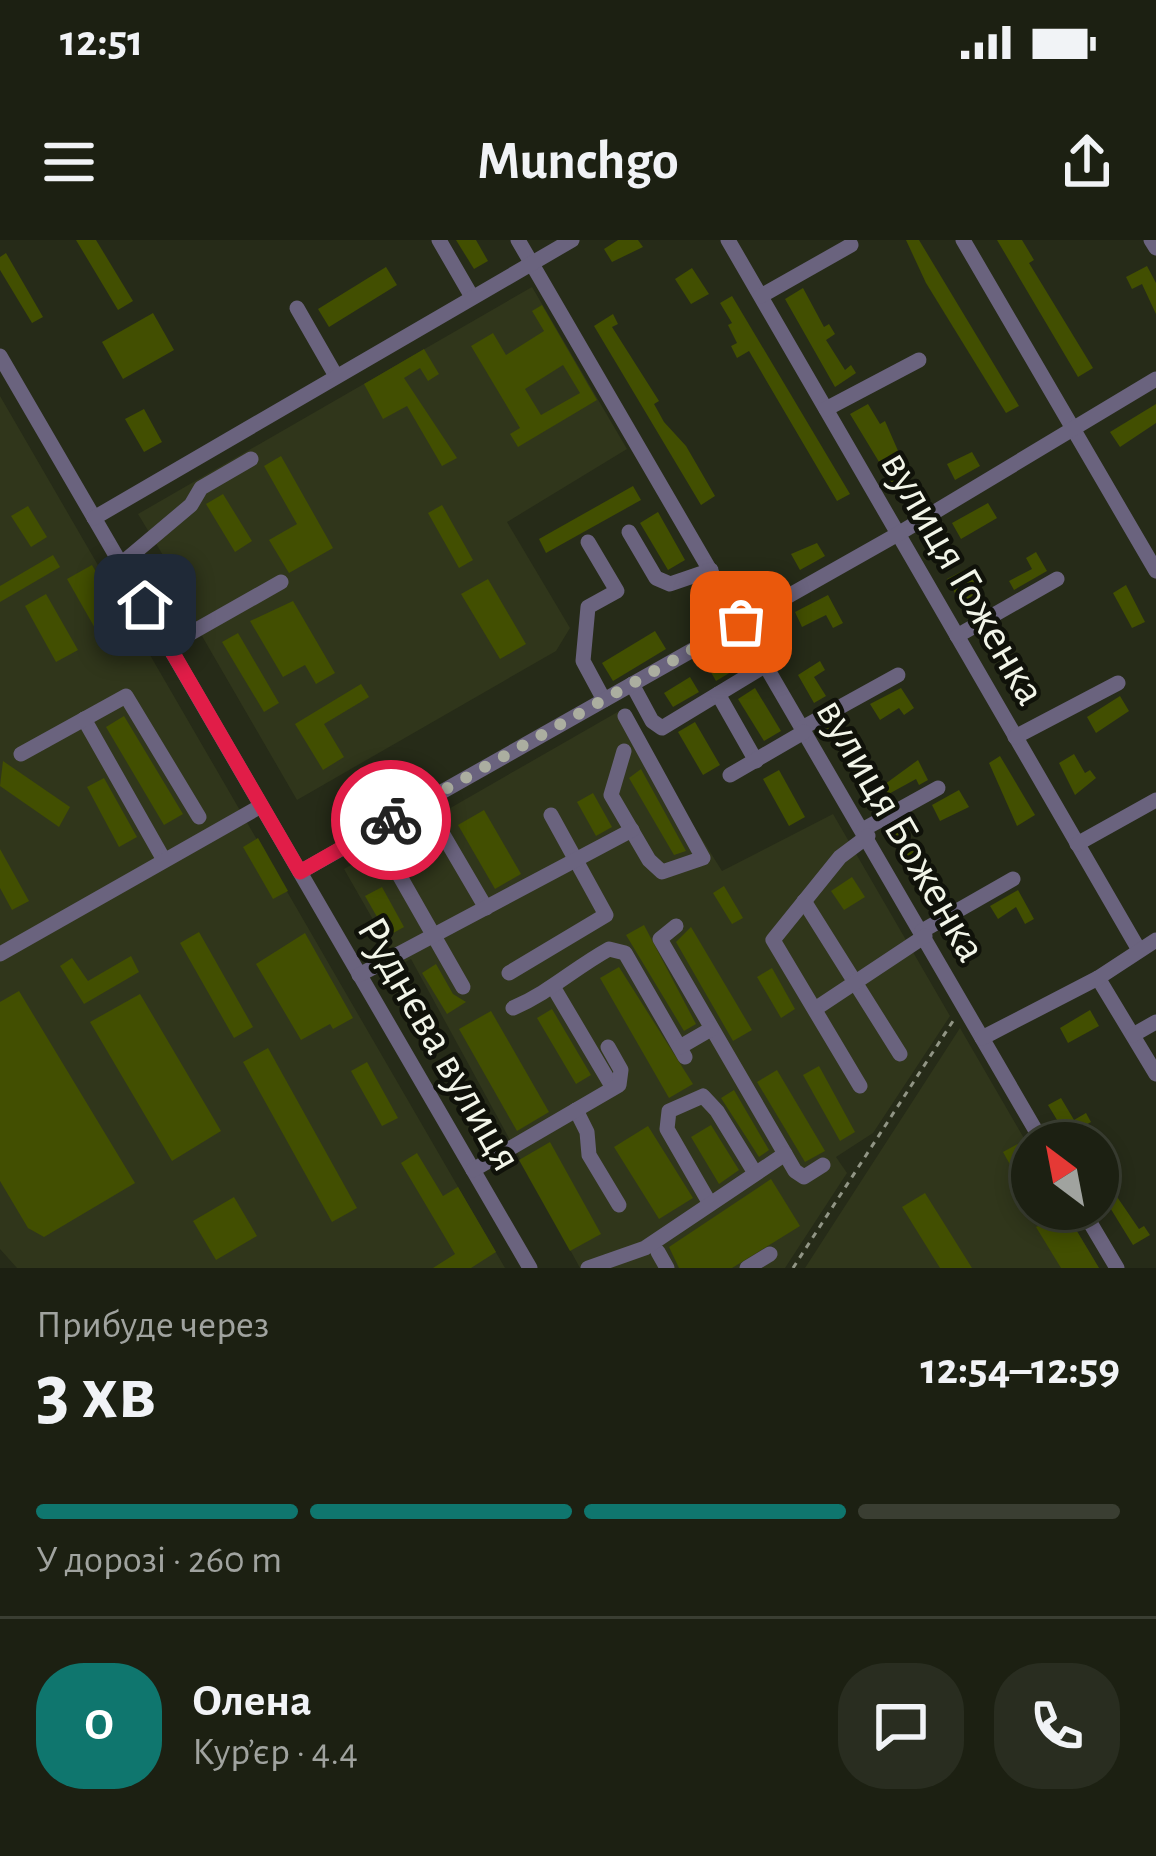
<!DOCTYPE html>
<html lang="uk">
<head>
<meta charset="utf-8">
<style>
  :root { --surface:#1c2012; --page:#292d20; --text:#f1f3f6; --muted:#a0a39f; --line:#3a3e32; --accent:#0f766e }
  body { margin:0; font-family:"Alegreya Sans",sans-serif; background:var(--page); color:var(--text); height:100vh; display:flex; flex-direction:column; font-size:45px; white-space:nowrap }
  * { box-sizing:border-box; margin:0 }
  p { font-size:39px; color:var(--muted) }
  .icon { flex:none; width:66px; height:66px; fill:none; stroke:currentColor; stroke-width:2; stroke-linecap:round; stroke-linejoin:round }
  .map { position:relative; height:1028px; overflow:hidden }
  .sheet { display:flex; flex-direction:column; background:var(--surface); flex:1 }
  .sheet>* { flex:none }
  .needle { width:78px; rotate:328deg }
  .fabs { position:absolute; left:1011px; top:882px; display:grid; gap:24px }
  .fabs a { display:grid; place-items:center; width:108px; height:108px; border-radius:50%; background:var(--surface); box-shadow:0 6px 18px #0003,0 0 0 3px var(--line); font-size:60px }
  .pin { position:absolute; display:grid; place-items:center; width:102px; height:102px; color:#fff; margin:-51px; border-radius:24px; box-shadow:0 6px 18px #0006 }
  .courier { position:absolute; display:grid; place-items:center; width:120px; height:120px; margin:-60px; border:9px solid #e11d48; border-radius:50%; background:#fff; color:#222; box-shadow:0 3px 15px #0007 }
  .summary em { font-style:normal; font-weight:700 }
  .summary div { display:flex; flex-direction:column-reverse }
  .summary { display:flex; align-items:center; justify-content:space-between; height:204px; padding:0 36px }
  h1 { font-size:78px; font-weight:700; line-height:90px }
  .bar { display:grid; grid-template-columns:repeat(4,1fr); gap:18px 12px; align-content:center; height:144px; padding:0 36px }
  .bar i { height:15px; border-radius:9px; background:var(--line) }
  .bar .on { background:var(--accent) }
  .bar p { grid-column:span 4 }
  .line { display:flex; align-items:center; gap:30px; padding:0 36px; border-top:3px solid var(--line) }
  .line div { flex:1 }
  .round { display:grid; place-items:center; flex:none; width:126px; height:126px; border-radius:48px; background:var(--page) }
  .status { display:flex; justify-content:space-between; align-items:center; height:84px; padding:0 60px; background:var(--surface); direction:ltr }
  .status svg { height:33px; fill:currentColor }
  header { display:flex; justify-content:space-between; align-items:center; height:156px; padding:0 36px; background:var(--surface); font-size:54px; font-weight:700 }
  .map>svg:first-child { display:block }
  .built { fill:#30361b }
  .building { fill:#424f01; fill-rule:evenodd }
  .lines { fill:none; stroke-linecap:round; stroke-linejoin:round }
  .path { stroke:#919585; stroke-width:3; stroke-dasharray:6 6; stroke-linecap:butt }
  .minor { stroke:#6a637e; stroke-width:15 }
  .done { stroke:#abaea0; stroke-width:12; stroke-dasharray:0 21.6 }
  .route { stroke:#e11d48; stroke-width:15 }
  .labels { text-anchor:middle; stroke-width:9; stroke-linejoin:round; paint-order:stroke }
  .street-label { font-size:45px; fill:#f2f5e9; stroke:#10120a }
</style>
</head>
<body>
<div class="status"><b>12:51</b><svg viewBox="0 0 49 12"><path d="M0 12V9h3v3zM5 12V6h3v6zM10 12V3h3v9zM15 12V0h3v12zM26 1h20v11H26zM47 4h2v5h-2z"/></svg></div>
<header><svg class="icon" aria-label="menu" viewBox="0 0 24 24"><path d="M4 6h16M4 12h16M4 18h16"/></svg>Munchgo<svg class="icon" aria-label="share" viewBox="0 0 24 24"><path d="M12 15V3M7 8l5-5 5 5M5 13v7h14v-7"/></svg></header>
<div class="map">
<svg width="1156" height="1028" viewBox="0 0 1156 1028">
  <rect width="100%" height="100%" fill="#262b18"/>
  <g class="built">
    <path d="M532,47L627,209L507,282L570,388L556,411L297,560L169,339L175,335L138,274Z"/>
    <path d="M0,156L505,1028H17L0,1009Z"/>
    <path d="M621,470L722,631L833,574L950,776L873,893L836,917L847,933L785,1028H580L411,719L399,725L344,629Z"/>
    <path d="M960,788L1032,912V969H1064L1099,1028H805Z"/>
  </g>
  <g class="building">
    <path d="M76,0H96L133,61L118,70Z"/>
    <path d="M456,0H476L488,21L474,29Z"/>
    <path d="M618,0H638L643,7L612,22L604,9Z"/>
    <path d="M906,0H919L1019,166L1006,173L926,43Z"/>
    <path d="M997,0H1022L1034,20L1029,23L1093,128L1078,137Z"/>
    <path d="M6,13L43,77L32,83L0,30V17Z"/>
    <path d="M1147,26L1156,43V74L1142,44L1132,49L1126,37Z"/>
    <path d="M386,27L397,45L329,87L318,69Z"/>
    <path d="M692,28L709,54L691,64L675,39Z"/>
    <path d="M803,48L824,87L829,84L835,94L826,100L845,130L851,125L856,133L835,147L785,59Z"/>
    <path d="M732,56L850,254L837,261L749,111L737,118L731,106L737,103L728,85L732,83L720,63Z"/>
    <path d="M542,65L597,160L518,207L510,194L520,188L471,106L493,93L506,115L544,91L532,71ZM563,125L580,153L541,175L525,149Z"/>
    <path d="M153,73L174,110L123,139L102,102Z"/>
    <path d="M613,74L618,84L612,87L659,161L654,164L664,182L686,206L715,256L701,265L594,86Z"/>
    <path d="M424,109L439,134L428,141L420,128L404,138L457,218L442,226L407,166L383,179L364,144Z"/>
    <path d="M868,164L880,184L885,181L899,213L894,215L906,239L893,245L850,174Z"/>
    <path d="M1156,164V183L1120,207L1110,192Z"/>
    <path d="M144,169L162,202L144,212L125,179Z"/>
    <path d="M972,212L980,226L955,240L947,224Z"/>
    <path d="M281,216L333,308L289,333L269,300L297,284L264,226Z"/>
    <path d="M633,246L641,260L546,313L539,299Z"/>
    <path d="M223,254L252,301L235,312L206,264Z"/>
    <path d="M988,263L997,278L961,299L952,283Z"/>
    <path d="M442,265L473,320L459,328L428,273Z"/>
    <path d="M28,266L47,297L31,307L11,276Z"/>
    <path d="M658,272L685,320L668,330L640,283Z"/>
    <path d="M817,303L825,316L800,330L791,314Z"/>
    <path d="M1036,312L1047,331L1014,350L1009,341L1032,329L1026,318Z"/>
    <path d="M53,315L60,327L0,362V346Z"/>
    <path d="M92,325L133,397L108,411L67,339Z"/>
    <path d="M968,328L984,361L965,371L947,339Z"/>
    <path d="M488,339L526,404L500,419L461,354Z"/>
    <path d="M1126,345L1145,382L1132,388L1113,353Z"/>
    <path d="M46,354L78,410L56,422L25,366Z"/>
    <path d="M828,355L843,383L833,388L826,375L802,387L795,372Z"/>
    <path d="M293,361L335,433L316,444L305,425L283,437L250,381Z"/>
    <path d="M655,391L666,409L613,441L602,423Z"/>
    <path d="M238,393L279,463L264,472L222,402Z"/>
    <path d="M733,413L741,426L716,441L708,427Z"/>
    <path d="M820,421L825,430L814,437L826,456L814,463L798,435Z"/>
    <path d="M690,437L699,452L673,467L664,453Z"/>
    <path d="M361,444L369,457L324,484L344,517L323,530L295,484Z"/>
    <path d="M755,448L781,491L764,501L738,459Z"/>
    <path d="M901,448L914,468L904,475L899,468L880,480L870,464Z"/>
    <path d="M1120,456L1129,471L1096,493L1087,477Z"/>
    <path d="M124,476L183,574L164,585L106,487Z"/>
    <path d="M840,481L876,533L860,543L827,488Z"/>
    <path d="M695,482L720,525L703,535L678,492Z"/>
    <path d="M1074,514L1085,533L1090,530L1096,538L1075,555L1059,523Z"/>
    <path d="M1000,516L1035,575L1017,586L989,523Z"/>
    <path d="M918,520L928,540L919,545L916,539L885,556L881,547Z"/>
    <path d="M3,521L70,567L59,587L0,546Z"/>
    <path d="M641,529L686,611L674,615L629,538Z"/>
    <path d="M779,530L805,577L789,586L763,539Z"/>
    <path d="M104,538L137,597L119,607L87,547Z"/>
    <path d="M959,550L969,567L940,581L932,565Z"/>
    <path d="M351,551L366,577L353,585L338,559Z"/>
    <path d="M593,553L612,587L596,596L577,562Z"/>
    <path d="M484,570L521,634L495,649L458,585Z"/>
    <path d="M912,576L917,585L905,592L932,635L919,643L888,590Z"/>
    <path d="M258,598L288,651L273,659L243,607Z"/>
    <path d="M0,609L29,661L12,670L0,648Z"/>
    <path d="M852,637L865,657L844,670L831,651Z"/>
    <path d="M724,646L743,678L732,684L713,653Z"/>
    <path d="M382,647L404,687L388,696L365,656Z"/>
    <path d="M1018,650L1034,679L1025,684L1016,667L998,679L990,666Z"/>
    <path d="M644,685L696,784L684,791L626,695Z"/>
    <path d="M691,687L752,790L733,801L676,702Z"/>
    <path d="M199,692L253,787L234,798L180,703Z"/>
    <path d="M305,693L353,778L333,789L330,784L301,800L256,724Z"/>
    <path d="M131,716L139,732L84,764L60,726L72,718L88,741Z"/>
    <path d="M436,724L453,754L466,762L447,774L422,733Z"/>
    <path d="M619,727L693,844L669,858L600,738Z"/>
    <path d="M772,728L795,769L781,778L757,737Z"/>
    <path d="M19,751L135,943L44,997L28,988L0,941V762Z"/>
    <path d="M140,754L221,891L172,921L90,782Z"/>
    <path d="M552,769L591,835L576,844L537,778Z"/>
    <path d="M1090,770L1099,786L1068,803L1060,788Z"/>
    <path d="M491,771L549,872L517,891L459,789Z"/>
    <path d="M268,808L357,968L332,982L243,822Z"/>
    <path d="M367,822L398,878L382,886L351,831Z"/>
    <path d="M819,826L855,892L840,901L803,835Z"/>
    <path d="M777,830L825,911L805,922L757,842Z"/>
    <path d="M734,850L769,910L759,917L721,858Z"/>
    <path d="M1061,858L1074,880L1086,873L1091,882L1080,888L1089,903H1071L1048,865Z"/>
    <path d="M711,885L739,930L719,944L691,897Z"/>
    <path d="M648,886L693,958L659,979L614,907Z"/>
    <path d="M1025,900L1032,912V964L1003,912Z"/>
    <path d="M550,902L601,994L570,1011L519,920Z"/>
    <path d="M417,913L443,956L458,947L496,1012L471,1028H433L455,1014L401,923Z"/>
    <path d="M771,939L800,986L732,1028H679L669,1007Z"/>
    <path d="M1111,948L1139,989L1144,986L1150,995L1133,1005L1101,953Z"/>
    <path d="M925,953L972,1028H940L902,967Z"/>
    <path d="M234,957L257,996L216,1020L193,981Z"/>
    <path d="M1066,973L1099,1028H1061L1036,987Z"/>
  </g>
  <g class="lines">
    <path class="path" d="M793,1028L955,778"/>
    <g class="minor">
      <path d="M439,0L472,57"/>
      <path d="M518,0L1043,903"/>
      <path d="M728,0L1139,710"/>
      <path d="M963,0L1156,331"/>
      <path d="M1151,0L1156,8"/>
      <path d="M761,56L851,5"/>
      <path d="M297,68L336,136"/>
      <path d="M0,116L530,1028"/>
      <path d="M826,169L919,120"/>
      <path d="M94,278L572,0"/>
      <path d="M629,292L656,338L670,344L711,330"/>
      <path d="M588,302L617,351L588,367L583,421L604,460"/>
      <path d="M121,324L191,265L201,248L251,219"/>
      <path d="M957,396L1057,339"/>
      <path d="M168,406L281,342"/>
      <path d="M632,444L652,481L662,488L766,425"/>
      <path d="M718,454L756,521"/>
      <path d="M84,479L164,620"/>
      <path d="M802,488L898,435"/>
      <path d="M1015,497L1118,443"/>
      <path d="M624,511L611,555L649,620L662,632L703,618L625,476"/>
      <path d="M21,514L126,456L199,577"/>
      <path d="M730,535L804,492"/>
      <path d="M438,586L486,668"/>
      <path d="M864,589L938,548"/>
      <path d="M1077,604L1156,560"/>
      <path d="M300,632L898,294L1156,139"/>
      <path d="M398,633L463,747"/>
      <path d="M804,661L900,814"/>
      <path d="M676,686L660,699L795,931L804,937L823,925"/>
      <path d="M922,691L1013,639"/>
      <path d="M0,714L261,566"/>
      <path d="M509,733L606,675L551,575"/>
      <path d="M359,735L632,590"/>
      <path d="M1098,738L1156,834"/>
      <path d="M555,750L613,848"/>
      <path d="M513,768C550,752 573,729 609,709L625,713L685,817"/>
      <path d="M815,769L925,696"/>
      <path d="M1133,795L1156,782"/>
      <path d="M982,798L1098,738L1156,700"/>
      <path d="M680,807L711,789"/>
      <path d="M860,846L773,700L840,617L868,596"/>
      <path d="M576,870L587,892L589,915L619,965"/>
      <path d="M473,930L619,845L621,830L608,807"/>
      <path d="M709,962L667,889L669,871L703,856L717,871L755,933"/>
      <path d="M1082,969L1117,1028"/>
      <path d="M658,1012L667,1028"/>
      <path d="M588,1028L645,1008L785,914"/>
      <path d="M747,1028L770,1014"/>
    </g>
  </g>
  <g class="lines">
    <path class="done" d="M391,580L741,382"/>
    <path class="route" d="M145,365L300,632L391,580"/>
  </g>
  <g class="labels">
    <g class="street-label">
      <text transform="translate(965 337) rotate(60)" y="16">вулиця Гоженка</text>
      <text transform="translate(903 589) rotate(60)" y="16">вулиця Боженка</text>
      <text transform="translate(441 803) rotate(60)" y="16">Руднєва вулиця</text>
    </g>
  </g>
</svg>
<div class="fabs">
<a><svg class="needle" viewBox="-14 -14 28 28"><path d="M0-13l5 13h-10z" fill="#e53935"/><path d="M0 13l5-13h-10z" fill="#a0a39f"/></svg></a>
</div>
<div class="pin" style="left:741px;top:382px;background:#ea580c"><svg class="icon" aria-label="bag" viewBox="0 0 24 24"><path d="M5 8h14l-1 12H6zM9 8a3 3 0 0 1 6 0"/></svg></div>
<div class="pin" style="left:145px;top:365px;background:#1f2937"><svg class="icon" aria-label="home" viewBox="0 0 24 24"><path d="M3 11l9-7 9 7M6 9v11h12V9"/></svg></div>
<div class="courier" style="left:391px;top:580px"><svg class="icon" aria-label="bike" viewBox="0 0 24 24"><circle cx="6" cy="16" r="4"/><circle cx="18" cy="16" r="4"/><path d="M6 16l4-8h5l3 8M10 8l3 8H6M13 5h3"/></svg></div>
</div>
<section class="sheet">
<div class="summary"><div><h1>3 хв</h1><p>Прибуде через</p></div><em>12:54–12:59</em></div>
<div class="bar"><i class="on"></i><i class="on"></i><i class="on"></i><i></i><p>У дорозі · 260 m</p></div>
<div class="line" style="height:216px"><b class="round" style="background:var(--accent);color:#fff">О</b><div><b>Олена</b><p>Кур’єр · 4.4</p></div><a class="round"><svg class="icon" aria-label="chat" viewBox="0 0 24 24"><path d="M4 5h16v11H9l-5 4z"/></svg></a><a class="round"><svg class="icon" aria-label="phone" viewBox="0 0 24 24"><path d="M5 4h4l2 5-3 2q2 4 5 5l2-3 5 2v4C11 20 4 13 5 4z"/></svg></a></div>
</section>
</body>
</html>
